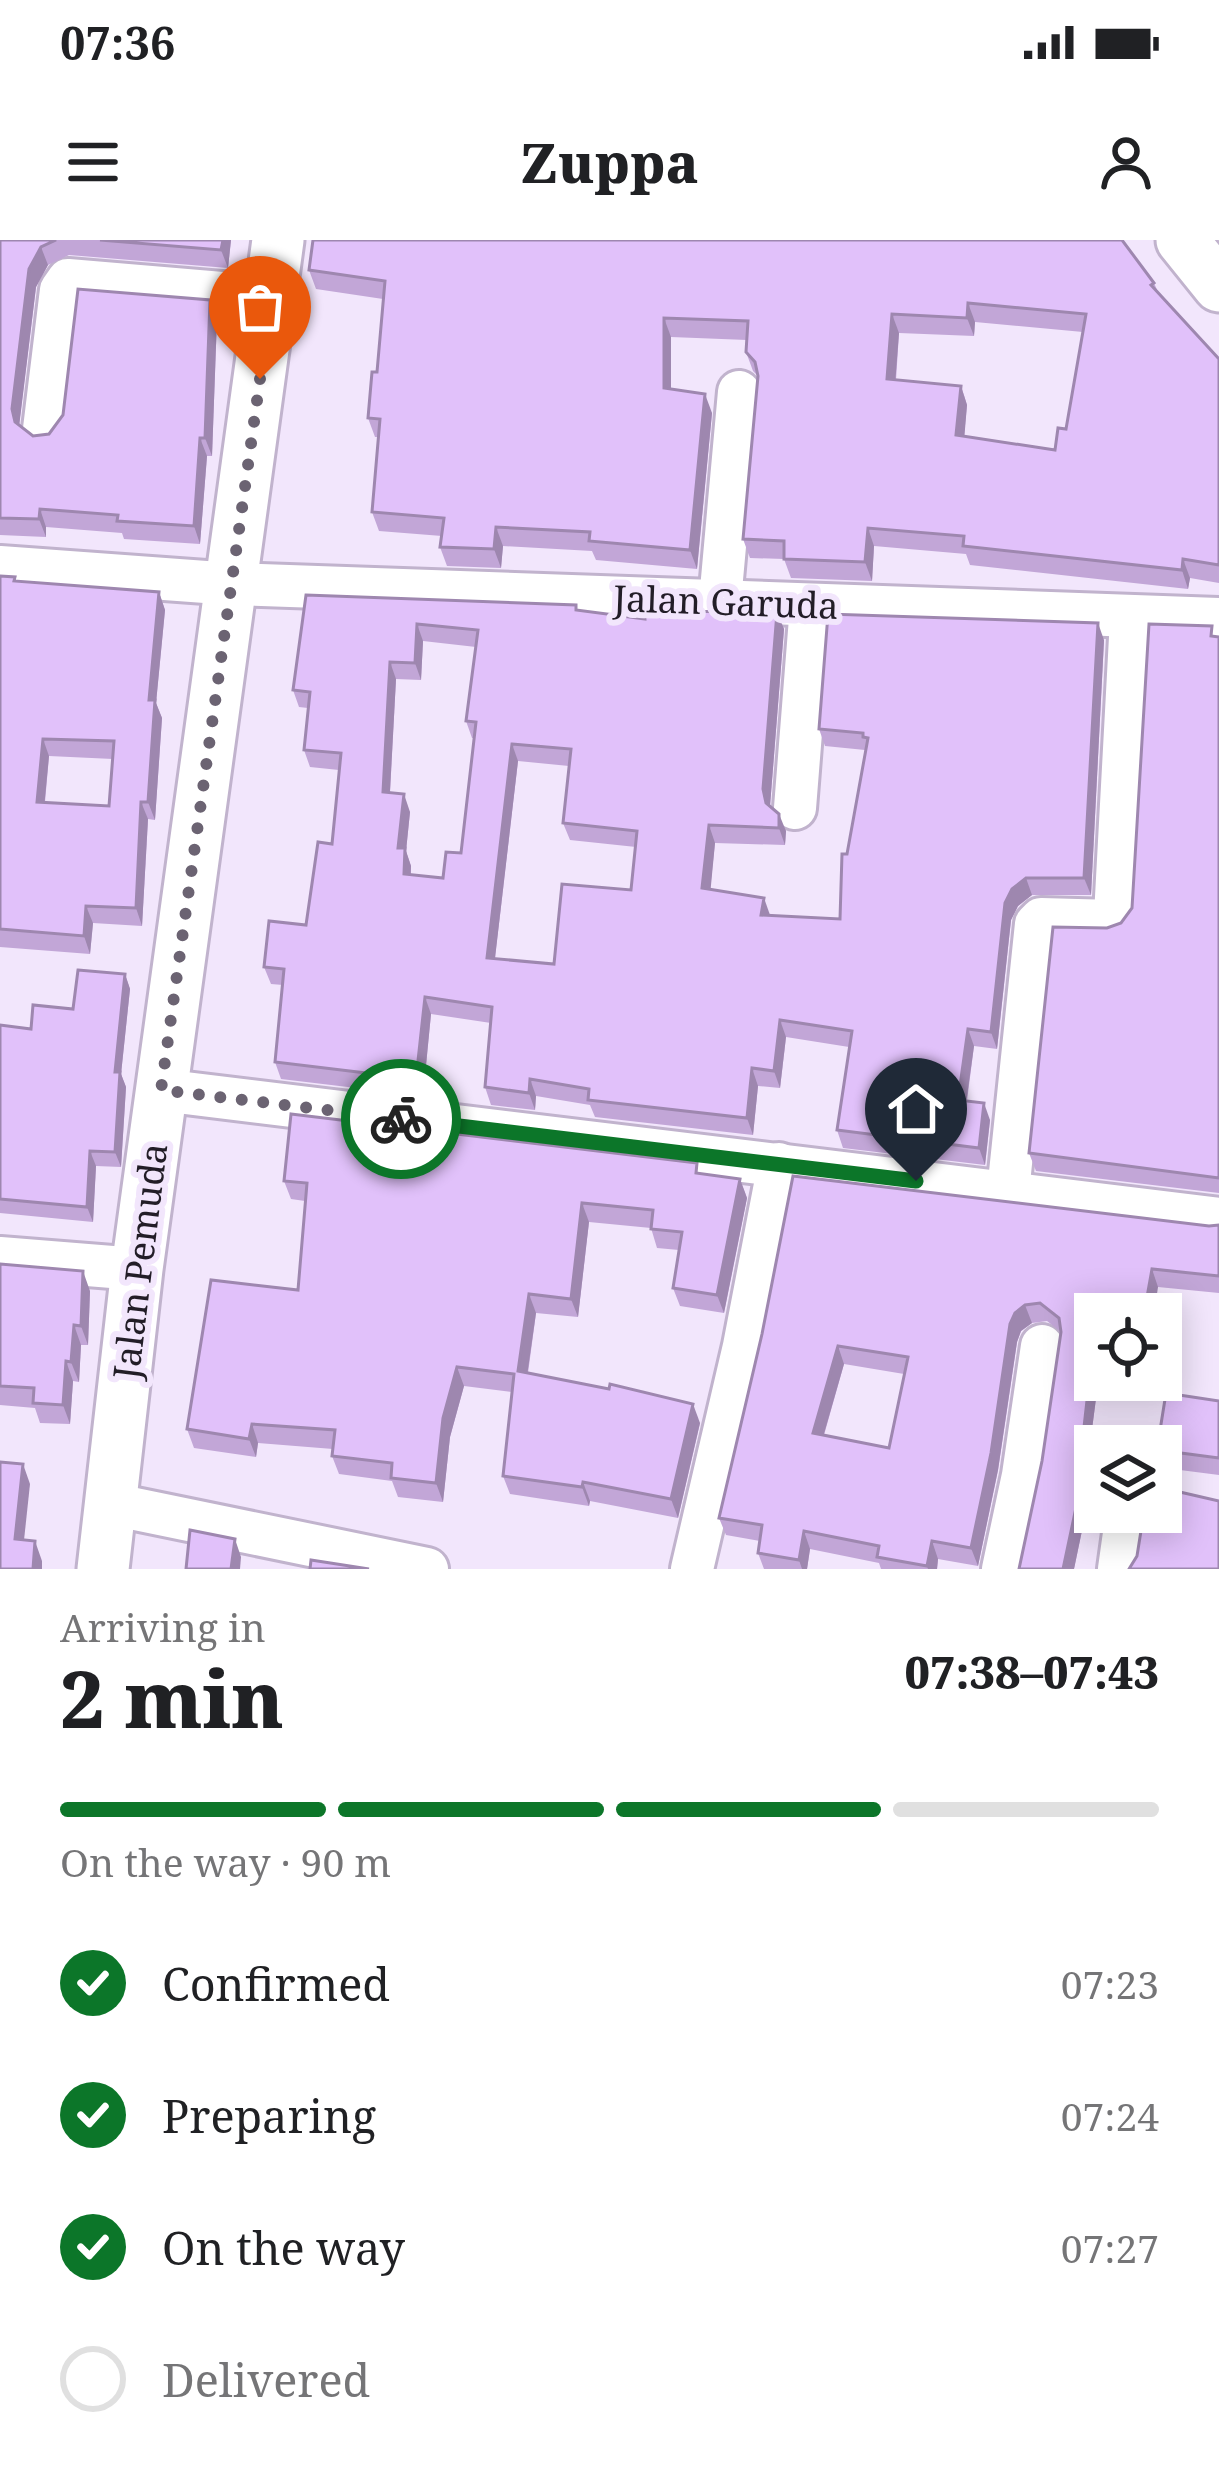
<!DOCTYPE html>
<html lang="en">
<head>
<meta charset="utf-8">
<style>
  :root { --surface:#fff; --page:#f6f6f6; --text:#202124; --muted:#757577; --line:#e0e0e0; --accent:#0c7629 }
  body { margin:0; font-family:"Noto Serif",serif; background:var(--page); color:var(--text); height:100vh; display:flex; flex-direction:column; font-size:45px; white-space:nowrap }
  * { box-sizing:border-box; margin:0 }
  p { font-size:39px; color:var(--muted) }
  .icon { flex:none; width:66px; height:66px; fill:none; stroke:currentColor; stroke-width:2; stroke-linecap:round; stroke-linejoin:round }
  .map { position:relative; height:1329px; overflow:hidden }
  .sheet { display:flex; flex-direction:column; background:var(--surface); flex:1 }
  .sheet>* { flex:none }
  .controls { position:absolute; left:1074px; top:1053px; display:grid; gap:24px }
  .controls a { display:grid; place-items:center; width:108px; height:108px; border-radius:0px; background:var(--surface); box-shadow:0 6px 30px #0003; font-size:60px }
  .pin { position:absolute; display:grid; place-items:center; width:102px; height:102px; color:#fff; margin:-123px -51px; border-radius:50% 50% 50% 0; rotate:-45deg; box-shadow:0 0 12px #0007 }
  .pin .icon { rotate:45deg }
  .courier { position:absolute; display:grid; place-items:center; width:120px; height:120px; margin:-60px; border:9px solid #0c7629; border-radius:50%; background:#fff; color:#222; box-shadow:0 3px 15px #0007 }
  .summary em { font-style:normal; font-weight:800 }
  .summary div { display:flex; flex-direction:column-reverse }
  .summary { display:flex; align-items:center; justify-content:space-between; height:204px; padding:0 60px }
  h1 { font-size:78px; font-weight:800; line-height:90px }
  .bar { display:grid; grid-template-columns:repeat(4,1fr); gap:18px 12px; align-content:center; height:144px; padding:0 60px }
  .bar i { height:15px; border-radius:9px; background:var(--line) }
  .bar .on { background:var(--accent) }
  .bar p { grid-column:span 4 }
  ol { padding:0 60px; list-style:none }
  li { display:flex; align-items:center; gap:36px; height:132px }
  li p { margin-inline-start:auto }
  li .icon { padding:12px; border-radius:50%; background:var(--accent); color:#fff; stroke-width:4 }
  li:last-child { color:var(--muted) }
  li i { width:66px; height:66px; border:6px solid var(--line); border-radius:50% }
  .status { display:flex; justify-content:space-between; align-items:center; height:84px; padding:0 60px; background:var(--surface); direction:ltr }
  .status svg { height:33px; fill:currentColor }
  header { display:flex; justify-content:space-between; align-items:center; height:156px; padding:0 60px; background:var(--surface); font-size:54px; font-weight:800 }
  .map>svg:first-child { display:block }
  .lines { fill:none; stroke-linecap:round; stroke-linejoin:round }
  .minor-casing { stroke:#c1b3cd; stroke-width:48 }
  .major-casing { stroke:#c1b3cd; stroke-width:57 }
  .minor { stroke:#fff; stroke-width:42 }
  .major { stroke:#fff; stroke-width:51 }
  .wall { fill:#c2a6d7; fill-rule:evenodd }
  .shaded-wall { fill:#9e87af }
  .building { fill:#e1c1fa; stroke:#9e87af; stroke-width:3; fill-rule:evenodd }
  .done { stroke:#6b6372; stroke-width:12; stroke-dasharray:0 21.6 }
  .route { stroke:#0c7629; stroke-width:15 }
  .labels { text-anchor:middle; stroke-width:12; stroke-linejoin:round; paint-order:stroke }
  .street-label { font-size:36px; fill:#221d27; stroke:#f2e6fc }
</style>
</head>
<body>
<div class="status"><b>07:36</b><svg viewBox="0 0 49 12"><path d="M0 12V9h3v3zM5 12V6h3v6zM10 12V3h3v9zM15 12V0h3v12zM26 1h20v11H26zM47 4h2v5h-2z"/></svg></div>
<header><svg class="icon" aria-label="menu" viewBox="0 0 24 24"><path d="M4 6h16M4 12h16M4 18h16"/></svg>Zuppa<svg class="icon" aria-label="person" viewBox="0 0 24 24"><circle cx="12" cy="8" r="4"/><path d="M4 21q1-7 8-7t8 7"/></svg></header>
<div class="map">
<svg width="1219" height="1329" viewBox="0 0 1219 1329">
  <rect width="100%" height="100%" fill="#f2e6fc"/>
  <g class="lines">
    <defs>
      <g id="minor">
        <path d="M44,189L61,50L68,40L271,57"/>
        <path d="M0,327L233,344L1219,379"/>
        <path d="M720,361L739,152"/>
        <path d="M795,568L811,366"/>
        <path d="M161,850L1219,979"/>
        <path d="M1008,952L1036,684L1041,679L1113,681L1115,676L1131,379"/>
        <path d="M0,1018L137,1029"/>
        <path d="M111,1264L427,1329"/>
        <path d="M692,1329L744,1106L779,924"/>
        <path d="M1003,1329L1023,1235L1042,1106"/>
        <path d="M1119,1329L1127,1272"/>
      </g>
      <g id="major">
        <path d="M1182,0L1219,46"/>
        <path d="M103,1329L137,1029L278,0"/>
      </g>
    </defs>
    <use href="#minor" class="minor-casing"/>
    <use href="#major" class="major-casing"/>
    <use href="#minor" class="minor"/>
    <use href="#major" class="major"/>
  </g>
  <g class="wall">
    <path d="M0,0H231L228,28L69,15L48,25L36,47L19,185L33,196L49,194L217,78L212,216H207L200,304L124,299L122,293L46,287V297L0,295Z"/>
    <path d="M309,30L1154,43L1158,52L1219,119V343L1190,338L1188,349L970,325L966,314L874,306L872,341L791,338L784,319L750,318L743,299L758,136L753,131L746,112L747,100L671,97V149L712,173L697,329L596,320L592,311L503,306L501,328L447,326L440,307L442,296L379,291L372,272L378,197H375L368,178L377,132L383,59L316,49ZM975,82L1083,92L1066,189L1055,210L964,196L967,165L961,146L896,140L899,93L974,96Z"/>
    <path d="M0,336L15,337L16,341L159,352L165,370L156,463L162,478L155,580L148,579L142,686L93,683L90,714L0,707ZM49,516L113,519L109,566L45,562Z"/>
    <path d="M306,355L578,370L645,379L777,372L784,389L770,566L786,591L785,605L715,603L710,650L770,675L840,679L847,614L865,510L825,506L819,489L1104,400L1091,655H1032L1018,666L1011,680L997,809L974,806L967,861L990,880L985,925L843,908L837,890L849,807L786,797L780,848L758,846L753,895L595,877L590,865L536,856L535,870L491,865L485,847L491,783L431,774L423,856L281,839L275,822L283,745L271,744L264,727L306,685L332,604L339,530L310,527L304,510L308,468L299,467L293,450ZM423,401L476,407L466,481L472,498H474L461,613L443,638L411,634V626L406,611L410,572L390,553L396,439L421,440ZM518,521L569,526L563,583L570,600L636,607L631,650L554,724L495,718Z"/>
    <path d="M1216,397H1219V953L1036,931L1029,913L1107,688L1121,683L1132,668Z"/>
    <path d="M125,734L130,749L121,834L126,847L121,927L96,926L93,982L0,973V785L31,789L73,769Z"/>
    <path d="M701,934L740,939L747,958L724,1073L680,1066L673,1048L679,1010L657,1008L651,988L589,982L578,1077L536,1073L528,1133L700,1183L678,1278L590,1261L589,1266L510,1254L503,1236L512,1152L464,1146L450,1197L443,1262L398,1257L392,1241L339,1234L332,1216L333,1209L258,1203L256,1217L194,1208L187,1189L298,1050L305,961L291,959L284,941Z"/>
    <path d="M1219,985V1053L1158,1047L1095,1074V1140H1143L1142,1150L1098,1143L1091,1197L1095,1208V1228L1074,1329H1019L1042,1221L1061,1092L1047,1081L1032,1083L1021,1091L1017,1102L998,1230L978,1326L938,1319L937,1329H881L879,1323L810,1309L807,1329H764L758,1313L760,1301L726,1295L719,1278L762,1094ZM844,1124L904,1134L889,1208L824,1195Z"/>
    <path d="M0,1024L90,1051L88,1105H81L79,1142L73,1141L70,1184L40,1183L35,1168L0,1165Z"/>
    <path d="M1219,1161V1235L1180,1230L1132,1328L1137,1316L1158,1203Z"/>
  </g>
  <g class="shaded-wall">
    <path d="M223,0H231L228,28L221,10Z"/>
    <path d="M41,7L48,25L36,47L19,187L15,182L12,169L29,29Z"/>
    <path d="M210,60L217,78L212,216L205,198Z"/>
    <path d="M968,63L975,82L974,96L967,78Z"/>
    <path d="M892,74L899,93L894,158L887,139Z"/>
    <path d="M664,78L671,97V166L664,148Z"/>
    <path d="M961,146L967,165L963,213L956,195Z"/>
    <path d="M705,154L712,173L697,329L690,310Z"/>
    <path d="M200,198L207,216L200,304L194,286Z"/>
    <path d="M40,269L46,287V297L39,279Z"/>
    <path d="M496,287L503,306L501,328L494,309Z"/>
    <path d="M868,288L874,306L872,341L865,322Z"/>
    <path d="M1183,319L1190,338L1188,349L1182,330Z"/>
    <path d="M159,352L165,370L156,463L162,478L155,580L148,562L149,460Z"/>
    <path d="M777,372L784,389L770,566L766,563L763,549Z"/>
    <path d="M1098,383L1104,400L1091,655L1084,638Z"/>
    <path d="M417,384L423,401L421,440L415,423Z"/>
    <path d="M390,422L396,439L389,569L383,552Z"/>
    <path d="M43,499L49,516L43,579L37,562Z"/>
    <path d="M512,504L518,521L493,735L487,718Z"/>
    <path d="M404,554L410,572L406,611L411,626L410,651L404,634L398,608Z"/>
    <path d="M141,562L148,579L142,686L136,668Z"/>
    <path d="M779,574L786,591L785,605L779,588Z"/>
    <path d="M709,585L715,603L709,666L702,648Z"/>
    <path d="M1026,638L1032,655L1018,666L1011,680L997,809L991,792L1005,663L1012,649Z"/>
    <path d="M764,658L770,675H761Z"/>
    <path d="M86,666L93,683L90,714L84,696Z"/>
    <path d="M125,734L130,749L121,834L126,847L121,927L115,912V832Z"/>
    <path d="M425,757L431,774L423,856L416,839Z"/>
    <path d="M780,780L786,797L780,848L774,831Z"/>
    <path d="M968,789L974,806L964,878L958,860Z"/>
    <path d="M752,828L758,846L753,895L747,878Z"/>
    <path d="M530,839L536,856L535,870L529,853Z"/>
    <path d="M984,863L990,880L985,925L979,908Z"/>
    <path d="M90,911L96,926L93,982L87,967Z"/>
    <path d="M740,939L747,958L724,1073L717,1055Z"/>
    <path d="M582,963L589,982L578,1077L571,1059Z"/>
    <path d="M1152,1029L1158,1047L1154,1074H1144Z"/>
    <path d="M83,1031L90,1051L88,1105L81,1086Z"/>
    <path d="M529,1054L536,1073L525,1150L518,1131Z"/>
    <path d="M1025,1065L1032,1083L1021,1091L1017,1102L998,1230L978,1326L971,1308L1010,1084L1015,1073Z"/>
    <path d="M74,1085L81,1105L79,1142L71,1122Z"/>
    <path d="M838,1106L844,1124L819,1211L813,1193Z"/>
    <path d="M66,1121L73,1141L70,1184L63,1165Z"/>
    <path d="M1091,1125L1098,1143L1091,1197L1095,1208V1228L1074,1329H1063Z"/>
    <path d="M457,1127L464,1146L450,1197L443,1262L436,1243L443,1178Z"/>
    <path d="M693,1164L700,1183L678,1278L671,1259Z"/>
    <path d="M252,1184L258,1203L256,1217L249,1199Z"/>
    <path d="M1173,1212L1180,1230L1173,1267L1167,1249Z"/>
    <path d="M23,1224L30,1244L22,1319L15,1299Z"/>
    <path d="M583,1242L590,1261L589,1266L582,1247Z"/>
    <path d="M804,1291L810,1309L807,1329H802L799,1320Z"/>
    <path d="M235,1299L241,1317L240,1329H231Z"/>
    <path d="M35,1301L42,1321V1329H33Z"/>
    <path d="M932,1301L938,1319L937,1329H928L927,1326Z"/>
  </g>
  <g class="building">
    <path d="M0,0H56L41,7L29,29L12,169L15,182L33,196L49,194L63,175L78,49L210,60L205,198H200L194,286L117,281L118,275L40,269L39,279L0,278Z"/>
    <path d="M100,0H223L221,10Z"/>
    <path d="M313,0H1122L1154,43L1151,45L1219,119V325L1183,319L1182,330L963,306L964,296L868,288L865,322L784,319V301L743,299L758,136L755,122L746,112L748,81L664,78V148L705,154L690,310L589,301L590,292L496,287L494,309L440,307L444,278L372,272L380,179L368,178L372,132H377L385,41L309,30ZM968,63L1086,74L1066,189L1058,188L1055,210L956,195L961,146L887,139L892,74L967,78Z"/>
    <path d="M0,336L15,337L14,341L159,352L149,460H155L148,562H141L136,668L86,666L84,696L0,689ZM43,499L114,501L109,566L37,562Z"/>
    <path d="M306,355L576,365V370L645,379V371L777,372L763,549L766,563L779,574V588L709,585L702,648L764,658L761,675L840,679L842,614H847L868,498L863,497V493L819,489L828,374L1098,383L1084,638H1026L1012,649L1005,663L991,792L968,789L958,860L984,863L979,908L837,890L852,791L780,780L774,831L752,828L747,878L588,860L589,849L530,839L529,853L485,847L492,767L425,757L416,839L275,822L284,729L264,727L269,681L306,685L318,602L332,604L341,513L304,510L310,452L293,450ZM417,384L478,390L466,481L476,482L461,613L446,612L443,638L404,634L405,608H398L404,554L383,552L390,422L415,423ZM512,504L571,509L563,583L637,591L631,650L562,644L554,724L487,718Z"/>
    <path d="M1149,384L1212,386L1211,396L1219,397V938L1029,913L1053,687L1107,688L1121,683L1132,668Z"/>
    <path d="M78,730L125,734L115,832H120L115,912L90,911L87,967L0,959V785L31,789L33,765L73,769Z"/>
    <path d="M291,874L697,923L696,933L740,939L717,1055L673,1048L682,992L651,989L653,970L582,963L571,1059L529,1054L518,1131L609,1149L610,1144L693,1164L671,1259L583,1242L582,1247L503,1236L514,1134L457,1127L443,1178L436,1243L391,1238L392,1223L332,1216L335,1190L252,1184L249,1199L187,1189L211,1040L298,1050L307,943L284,941Z"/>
    <path d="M793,936L1209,986L1219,985V1036L1152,1029L1144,1074H1095V1126L1091,1125L1083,1196L1091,1197L1063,1329H1019L1042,1221L1061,1092L1059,1078L1040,1063L1025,1065L1015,1073L1010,1084L991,1213L971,1308L932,1301L927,1326L877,1317L879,1306L804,1291L799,1320L758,1313L762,1285L719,1278L762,1094ZM838,1106L908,1117L889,1208L813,1193Z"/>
    <path d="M0,1024L83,1031L81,1086L74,1085L71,1122L66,1121L63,1165L33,1163L34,1148L0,1146Z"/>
    <path d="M1166,1153L1219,1161V1218L1173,1212L1167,1249L1219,1261V1329H1129L1137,1316L1144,1272H1161V1206H1129L1130,1201L1158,1203Z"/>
    <path d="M0,1222L23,1224L15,1299L35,1301L33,1329H0Z"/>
    <path d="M190,1290L235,1299L231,1329H186Z"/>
    <path d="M311,1320L369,1329H310Z"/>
  </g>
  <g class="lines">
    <path class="done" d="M260,139L161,850L401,879"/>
    <path class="route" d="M401,879L916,941"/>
  </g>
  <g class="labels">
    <g class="street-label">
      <text transform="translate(726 362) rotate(2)" y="13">Jalan Garuda</text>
      <text transform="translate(140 1021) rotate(-83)" y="13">Jalan Pemuda</text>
    </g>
  </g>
</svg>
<div class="controls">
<a><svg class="icon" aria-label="locate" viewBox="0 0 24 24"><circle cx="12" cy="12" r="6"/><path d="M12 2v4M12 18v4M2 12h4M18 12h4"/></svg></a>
<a><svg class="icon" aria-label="layers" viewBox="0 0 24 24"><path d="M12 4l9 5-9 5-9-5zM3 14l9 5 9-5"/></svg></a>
</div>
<div class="pin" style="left:260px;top:139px;background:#ea580c"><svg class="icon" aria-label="bag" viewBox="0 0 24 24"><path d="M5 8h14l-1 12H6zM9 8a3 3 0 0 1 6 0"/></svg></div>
<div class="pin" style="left:916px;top:941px;background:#1f2937"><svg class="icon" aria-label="home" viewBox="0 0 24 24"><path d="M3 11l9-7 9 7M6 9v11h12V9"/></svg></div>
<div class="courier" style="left:401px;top:879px"><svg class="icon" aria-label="bike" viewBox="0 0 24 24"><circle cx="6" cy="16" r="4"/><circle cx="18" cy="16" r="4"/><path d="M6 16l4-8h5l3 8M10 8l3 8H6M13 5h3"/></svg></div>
</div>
<section class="sheet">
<div class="summary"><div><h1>2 min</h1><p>Arriving in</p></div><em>07:38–07:43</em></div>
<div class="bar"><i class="on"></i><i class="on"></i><i class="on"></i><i></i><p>On the way · 90 m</p></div>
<ol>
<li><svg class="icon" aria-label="check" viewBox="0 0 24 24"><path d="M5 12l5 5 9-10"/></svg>Confirmed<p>07:23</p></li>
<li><svg class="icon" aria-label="check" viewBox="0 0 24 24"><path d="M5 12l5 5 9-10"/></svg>Preparing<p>07:24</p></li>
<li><svg class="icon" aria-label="check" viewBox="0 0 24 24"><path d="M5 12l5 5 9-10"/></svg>On the way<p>07:27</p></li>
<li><i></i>Delivered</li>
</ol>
</section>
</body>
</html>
